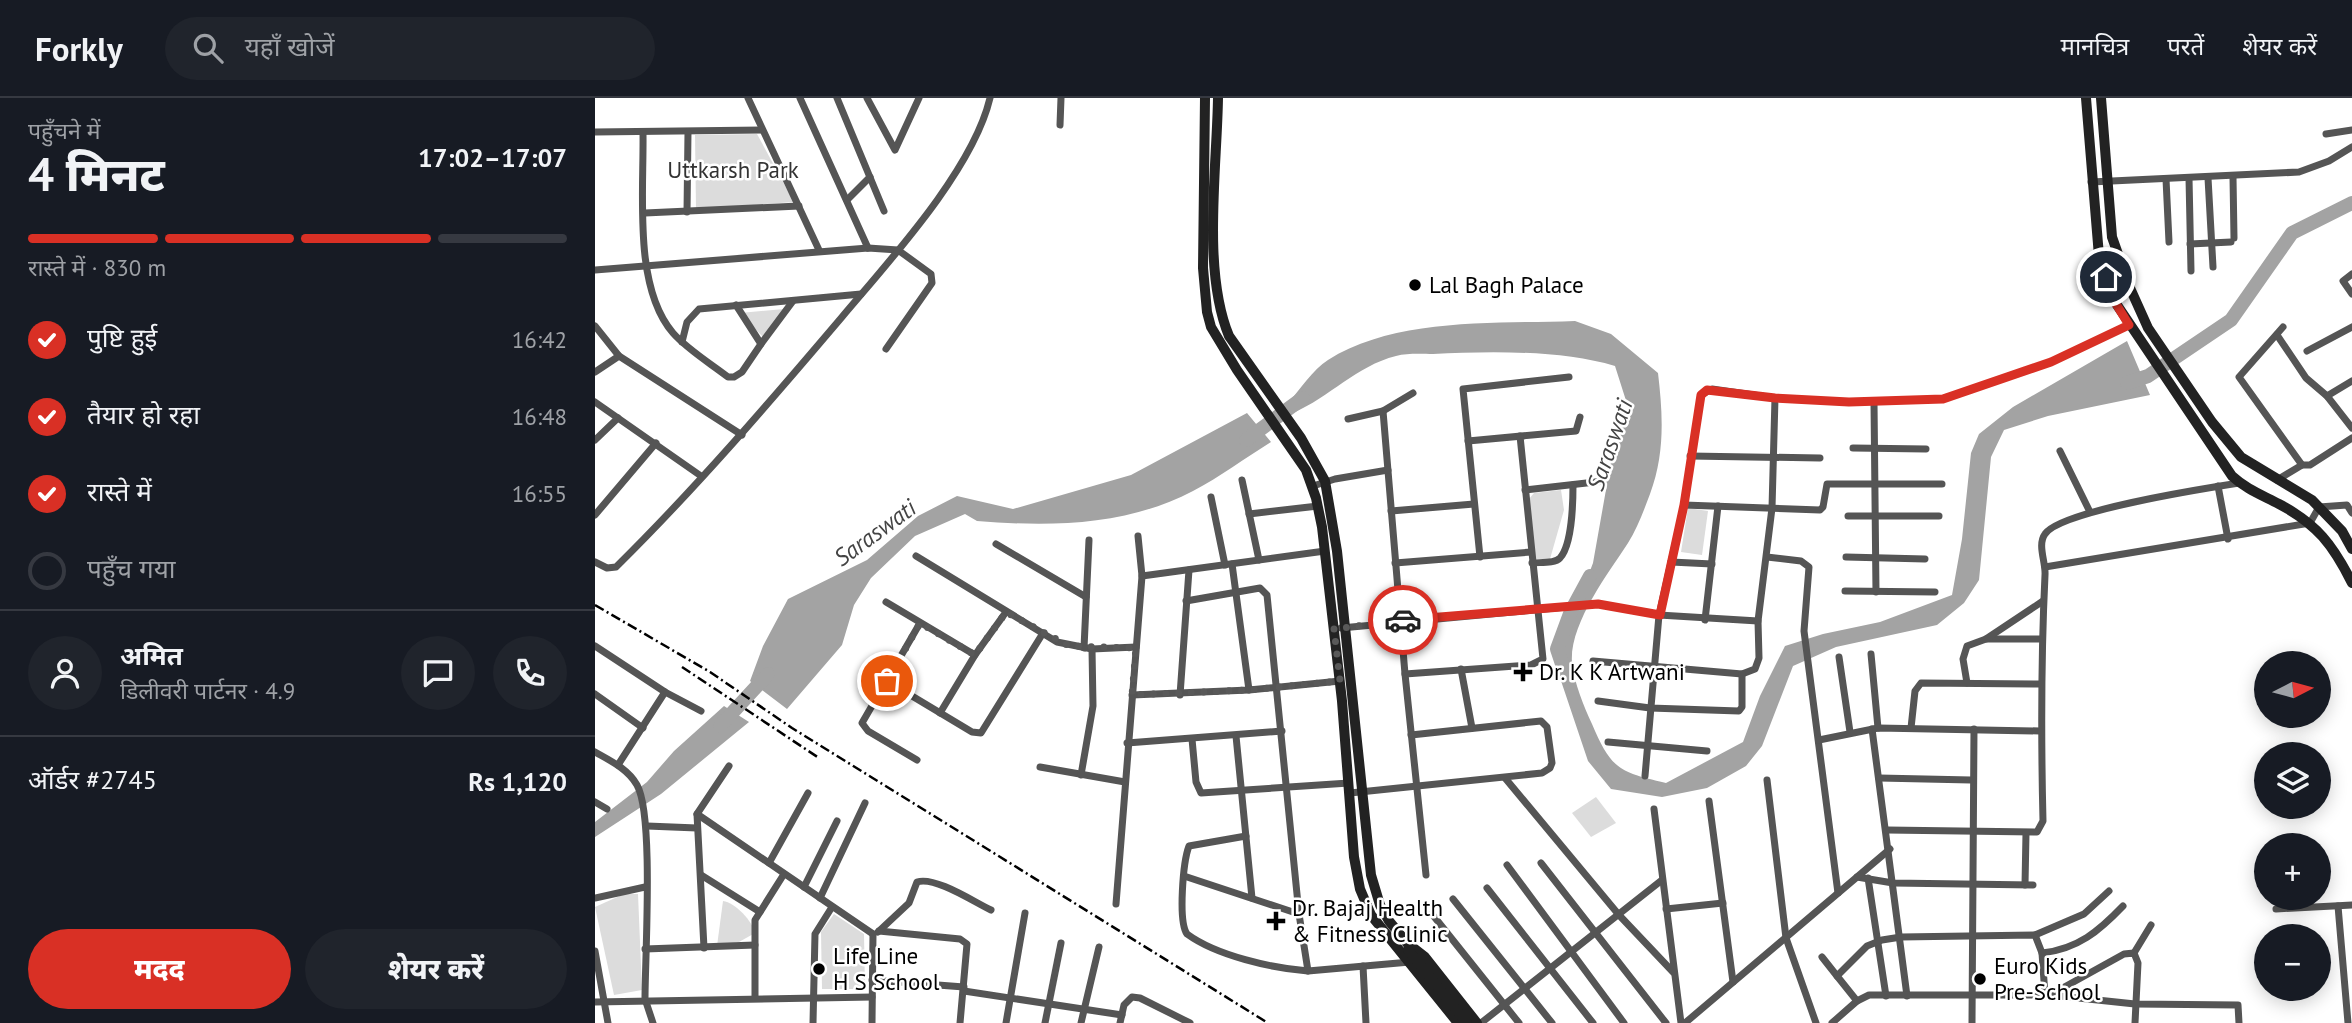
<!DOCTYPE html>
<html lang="hi">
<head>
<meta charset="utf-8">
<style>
  :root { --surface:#171b24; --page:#20242c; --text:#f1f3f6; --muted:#9ea1a6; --line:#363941; --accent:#d93025 }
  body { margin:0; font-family:"PT Sans","Noto Sans Devanagari",sans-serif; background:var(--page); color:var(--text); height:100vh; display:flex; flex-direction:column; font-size:26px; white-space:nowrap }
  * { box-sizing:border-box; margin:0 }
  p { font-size:23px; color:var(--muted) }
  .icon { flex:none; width:38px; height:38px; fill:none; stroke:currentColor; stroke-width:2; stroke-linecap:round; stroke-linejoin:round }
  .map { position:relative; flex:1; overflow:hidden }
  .side { display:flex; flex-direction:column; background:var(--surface); width:595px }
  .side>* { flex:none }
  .needle { width:46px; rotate:84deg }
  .controls { position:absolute; left:1659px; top:553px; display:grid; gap:14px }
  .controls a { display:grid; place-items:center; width:77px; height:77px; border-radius:50%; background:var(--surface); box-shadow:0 4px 18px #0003; font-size:35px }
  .pin { position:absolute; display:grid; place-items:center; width:60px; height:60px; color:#fff; margin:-30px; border:4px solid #fff; border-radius:50%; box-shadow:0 2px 7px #0007 }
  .courier { position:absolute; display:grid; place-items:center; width:70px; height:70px; margin:-35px; border:5px solid #d93025; border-radius:50%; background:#fff; color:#222; box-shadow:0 2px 9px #0007 }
  .overview em { font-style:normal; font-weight:800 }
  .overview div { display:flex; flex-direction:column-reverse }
  .overview { display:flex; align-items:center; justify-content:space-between; height:119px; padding:0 28px }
  h1 { font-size:46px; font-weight:800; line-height:52px }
  .bar { display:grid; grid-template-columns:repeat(4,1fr); gap:10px 7px; align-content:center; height:84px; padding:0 28px }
  .bar i { height:9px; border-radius:5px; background:var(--line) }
  .bar .active { background:var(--accent) }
  .bar p { grid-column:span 4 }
  .line { display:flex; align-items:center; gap:18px; padding:0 28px; border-top:2px solid var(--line) }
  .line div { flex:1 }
  .round { display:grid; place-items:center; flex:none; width:74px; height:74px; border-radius:37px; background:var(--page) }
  ol { padding:0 28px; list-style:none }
  li { display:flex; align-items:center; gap:21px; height:77px }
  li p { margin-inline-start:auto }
  li .icon { padding:7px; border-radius:50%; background:var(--accent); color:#fff; stroke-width:4 }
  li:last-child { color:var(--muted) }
  li i { width:38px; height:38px; border:4px solid var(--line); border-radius:50% }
  .primary-button { display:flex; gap:14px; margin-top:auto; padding:14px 28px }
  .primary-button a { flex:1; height:80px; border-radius:42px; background:var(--accent); color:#fff; font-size:28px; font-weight:800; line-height:80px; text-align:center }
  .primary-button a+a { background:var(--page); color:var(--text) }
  header { display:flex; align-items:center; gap:42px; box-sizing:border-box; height:98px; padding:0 35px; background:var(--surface); border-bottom:2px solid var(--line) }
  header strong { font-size:33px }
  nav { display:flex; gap:38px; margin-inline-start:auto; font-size:24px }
  .search { width:490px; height:63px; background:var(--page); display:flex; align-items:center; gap:18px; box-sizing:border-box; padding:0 24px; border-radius:38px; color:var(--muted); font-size:26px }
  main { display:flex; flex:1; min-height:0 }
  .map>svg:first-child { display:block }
  .green { fill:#dcdcdc }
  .water { fill:#a3a3a3 }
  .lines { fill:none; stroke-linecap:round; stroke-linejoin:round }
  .river { stroke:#a3a3a3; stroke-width:14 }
  .street { stroke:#555; stroke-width:7 }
  .secondary { stroke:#222; stroke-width:10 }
  .rail { stroke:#000; stroke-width:2.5; stroke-dasharray:10 3.5 2 3.5; stroke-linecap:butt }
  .done { stroke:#595959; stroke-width:7; stroke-dasharray:0 12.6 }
  .route { stroke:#d93025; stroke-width:9 }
  .poi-dot { fill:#000; stroke:#fff; stroke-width:2.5 }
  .labels { text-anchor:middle; stroke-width:5; stroke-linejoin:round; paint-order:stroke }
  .park-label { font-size:23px; fill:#333; stroke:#fff }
  .poi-label { font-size:23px; fill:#000; stroke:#fff; text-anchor:start }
  .water-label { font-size:24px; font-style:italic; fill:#444; stroke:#fff }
</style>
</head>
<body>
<header>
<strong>Forkly</strong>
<div class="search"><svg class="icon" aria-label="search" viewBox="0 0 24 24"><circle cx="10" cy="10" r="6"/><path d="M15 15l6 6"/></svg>यहाँ खोजें</div>
<nav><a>मानचित्र</a><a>परतें</a><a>शेयर करें</a></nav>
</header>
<main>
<section class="side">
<div class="overview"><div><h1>4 मिनट</h1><p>पहुँचने में</p></div><em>17:02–17:07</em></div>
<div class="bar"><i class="active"></i><i class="active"></i><i class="active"></i><i></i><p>रास्ते में · 830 m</p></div>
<ol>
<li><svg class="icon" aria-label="check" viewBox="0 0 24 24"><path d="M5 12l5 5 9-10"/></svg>पुष्टि हुई<p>16:42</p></li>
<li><svg class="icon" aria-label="check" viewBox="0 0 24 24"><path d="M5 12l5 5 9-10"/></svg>तैयार हो रहा<p>16:48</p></li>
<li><svg class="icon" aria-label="check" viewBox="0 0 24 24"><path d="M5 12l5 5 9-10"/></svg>रास्ते में<p>16:55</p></li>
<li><i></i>पहुँच गया</li>
</ol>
<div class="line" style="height:126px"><a class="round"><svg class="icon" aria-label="person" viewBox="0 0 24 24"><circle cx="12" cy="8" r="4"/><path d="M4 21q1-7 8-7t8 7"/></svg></a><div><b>अमित</b><p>डिलीवरी पार्टनर · 4.9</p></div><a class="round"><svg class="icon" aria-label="chat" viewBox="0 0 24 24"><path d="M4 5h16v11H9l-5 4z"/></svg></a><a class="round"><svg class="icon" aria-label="phone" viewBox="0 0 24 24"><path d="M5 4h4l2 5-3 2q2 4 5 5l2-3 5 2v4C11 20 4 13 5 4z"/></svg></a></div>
<div class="line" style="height:91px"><div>ऑर्डर #2745</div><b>Rs 1,120</b></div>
<div class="primary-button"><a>मदद</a><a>शेयर करें</a></div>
</section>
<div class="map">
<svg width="1757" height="925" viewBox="0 0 1757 925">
  <rect width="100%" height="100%" fill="#fff"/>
  <g class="green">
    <path d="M162,36L199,104L101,111L100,37Z"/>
    <path d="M189,211L168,239L145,215Z"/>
    <path d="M966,392L969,412L955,461H940L934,401L939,395Z"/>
    <path d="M1093,410L1113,413L1107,457L1086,454Z"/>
    <path d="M1001,699L1021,725L996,739L977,715Z"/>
    <path d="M29,796H43L47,892L19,897L0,809Z"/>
    <path d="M128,803C140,804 158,824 160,835L144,844L122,848Z"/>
    <path d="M239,816L269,836L270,891H227L226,834Z"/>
  </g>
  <g class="water">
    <path d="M980,223L1016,236L1063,275C1068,317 1070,356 1055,396C1049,412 1042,431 1033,445C1013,476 974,526 977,565C979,584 989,609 997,626C1016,671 1024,674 1071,685L1148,644L1165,598L1190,548L1228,536L1285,524L1357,497L1367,441L1376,355L1384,336L1418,309L1532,243L1555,297L1453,318L1409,332L1396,359L1384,482L1369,505L1342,527L1241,549L1198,568L1167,648L1151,668L1112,690L1067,699L1016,691L993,663L960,565L998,465L1020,341L1034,312L1020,268C967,252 895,253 838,256C827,256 812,255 801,258C761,268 735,299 698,315L693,305C705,292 718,271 733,262C801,219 902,226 980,223Z"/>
    <path d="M652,315L676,344C650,360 625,379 598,393C531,428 456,429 382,423L370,416L320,438L276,480L259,507L247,547L192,611L155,583L168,548L193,501L272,462L323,418L362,398L418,411L536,377Z"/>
    <path d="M129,608L154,624L66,696L0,739V724L52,684L79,653Z"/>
  </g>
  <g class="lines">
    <g class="river">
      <path d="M1532,285L1553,278L1636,222L1697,135L1757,105"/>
      <path d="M651,342L708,300"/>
      <path d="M969,572L962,551L976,513L995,478"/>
      <path d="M125,628L173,576"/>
    </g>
    <g class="street">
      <path d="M153,0L224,152"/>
      <path d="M205,0L273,150"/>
      <path d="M242,0L289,113"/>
      <path d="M272,0L300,52L324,0"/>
      <path d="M465,27L466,0"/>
      <path d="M0,34L167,32"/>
      <path d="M48,35C49,94 38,189 78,235C93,252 115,265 133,279H139L147,274L166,246"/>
      <path d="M1731,36L1757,32"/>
      <path d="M1638,79L1639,140"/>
      <path d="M1594,80L1596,173"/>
      <path d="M1613,80L1618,169"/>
      <path d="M1571,81L1574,144"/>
      <path d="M1496,84L1704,74L1734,63L1757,49"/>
      <path d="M252,102L275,79"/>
      <path d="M92,114L93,34"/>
      <path d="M50,115L204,108"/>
      <path d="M1595,146L1636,144"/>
      <path d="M0,172L273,150L303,152L336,176L337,185L291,251"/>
      <path d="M1757,176L1748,183L1757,196"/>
      <path d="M141,207L166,246L198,203"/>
      <path d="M0,228L24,258L147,337"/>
      <path d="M1688,229L1644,279L1707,367"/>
      <path d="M1682,237L1711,280L1732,298L1757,330"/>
      <path d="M87,244L92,224L104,211L266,196"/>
      <path d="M1712,253L1757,229"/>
      <path d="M0,274L24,258"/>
      <path d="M1732,298L1757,283"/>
      <path d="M0,304L106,378"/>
      <path d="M1279,304L1281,494"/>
      <path d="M788,313L810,576L831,777"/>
      <path d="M753,321L788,313L818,295"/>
      <path d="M0,342L23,320"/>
      <path d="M873,343L981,333L985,319"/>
      <path d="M1258,350L1331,351"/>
      <path d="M1465,353L1495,414"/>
      <path d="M1095,358L1225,360"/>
      <path d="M647,382L664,462"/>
      <path d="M1682,382L1707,367H1715L1757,340"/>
      <path d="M718,388L740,381L793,372"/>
      <path d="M1623,388L1633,441"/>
      <path d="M930,392L1009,383"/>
      <path d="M616,399L630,467"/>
      <path d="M1089,407L1225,412L1228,409L1232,386H1347"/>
      <path d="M796,413L879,406"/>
      <path d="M654,416L723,408"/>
      <path d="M0,417L61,345"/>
      <path d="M1253,418H1344"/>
      <path d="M401,446L491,499"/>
      <path d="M321,458L462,544L497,551L541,549"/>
      <path d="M885,459L868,291L974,279"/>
      <path d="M1172,459L1206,463L1214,469L1209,533L1243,795"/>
      <path d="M1251,459L1330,461"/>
      <path d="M0,464L12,470L21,469C101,390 174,305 247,219C295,162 378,72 395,0"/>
      <path d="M1076,464L1117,466"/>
      <path d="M800,465L936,454"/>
      <path d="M937,465C944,464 960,466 965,460C977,447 978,404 978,387"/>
      <path d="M637,466L654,592"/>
      <path d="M1450,469L1715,425L1724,409L1752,407L1757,415"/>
      <path d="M547,478L730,453"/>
      <path d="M1250,493L1340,494"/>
      <path d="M591,503L665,490L672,497L704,816L713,873"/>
      <path d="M291,504L380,557"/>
      <path d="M1110,522L1123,408"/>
      <path d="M746,530L1003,506L1064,517L1163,523"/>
      <path d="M1391,541H1446"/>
      <path d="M0,548L70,594L106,613"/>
      <path d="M489,550L494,442"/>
      <path d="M1276,556L1283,630"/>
      <path d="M1244,559L1255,634"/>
      <path d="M998,563L1147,576L1160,571L1164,560L1163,523L1177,410L1180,300"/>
      <path d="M866,571L877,630"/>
      <path d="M810,576L936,567L948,561L925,338"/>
      <path d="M292,583L377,634L386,635L448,535"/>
      <path d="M1372,585L1368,561L1372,548L1391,541L1448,503"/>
      <path d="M0,596L48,630"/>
      <path d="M537,597L654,592L745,583"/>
      <path d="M585,597L594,472"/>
      <path d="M1003,603L1055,610L1144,613L1147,609V576"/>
      <path d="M345,615L380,557L411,514"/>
      <path d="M1316,630L1320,593L1326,585L1446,586"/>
      <path d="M1277,631L1312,898"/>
      <path d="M641,638L657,800"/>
      <path d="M597,641L601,684L606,695L754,685"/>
      <path d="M1224,642L1283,630L1445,633"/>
      <path d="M1013,644L1112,653"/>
      <path d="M532,645L687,633"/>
      <path d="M0,654C16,663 33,671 42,687C59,717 50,859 50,901L58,925"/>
      <path d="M322,662L273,633L267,625L325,525"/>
      <path d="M23,667L70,594"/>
      <path d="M445,669L530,684"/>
      <path d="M486,677L498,608L497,551"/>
      <path d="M1050,678L1064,517L1089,407L1106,297L1117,291L1180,300L1254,304L1348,301L1456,264L1534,227"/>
      <path d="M910,680L1024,817L1078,874"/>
      <path d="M1284,680L1376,682"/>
      <path d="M1172,682L1191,840L1221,925"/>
      <path d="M755,695L947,675L955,670L957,665L952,629L946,623L816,637"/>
      <path d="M1114,703L1138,884"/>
      <path d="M0,704L12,711"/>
      <path d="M1059,711L1086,925"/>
      <path d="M102,716L278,836"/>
      <path d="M52,728L102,730"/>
      <path d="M1292,732L1442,734L1448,723C1446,641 1446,560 1450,477C1451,464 1442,447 1450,436C1465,413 1612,390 1644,385"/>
      <path d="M651,738L594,748C588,764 583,823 592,836C622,858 677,870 713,873L815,864"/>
      <path d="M174,765L213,695"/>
      <path d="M946,765L1071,925"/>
      <path d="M912,767L1029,925"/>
      <path d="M106,777L165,814"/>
      <path d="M589,778L704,816"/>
      <path d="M1262,779L1298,785L1438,787"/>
      <path d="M1273,780L1291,898"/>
      <path d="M1430,787L1431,735"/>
      <path d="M209,789L242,723"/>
      <path d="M892,790L998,925"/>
      <path d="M0,800L50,789"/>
      <path d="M225,800L270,705"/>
      <path d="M858,801L957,925"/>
      <path d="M521,806L547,478L543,438"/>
      <path d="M1743,808L1753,925"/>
      <path d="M1071,811L1128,805"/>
      <path d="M1681,811L1757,807"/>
      <path d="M837,816L924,925"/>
      <path d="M284,833L365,841L372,846L365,925"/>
      <path d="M283,834L314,805L322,784C340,778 379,804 396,812"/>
      <path d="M1440,837L1489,816L1514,793"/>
      <path d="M109,850L102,716L134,668"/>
      <path d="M50,851L160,847"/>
      <path d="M0,853L13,925"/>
      <path d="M1447,855C1483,851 1504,833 1528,808"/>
      <path d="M1539,855L1556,827"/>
      <path d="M1227,859L1242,878"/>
      <path d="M768,868L771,925"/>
      <path d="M277,882L369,889"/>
      <path d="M369,893L527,917"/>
      <path d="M1455,897L1529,856L1539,855L1543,865L1540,925"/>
      <path d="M160,900V822L189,776"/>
      <path d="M1262,903L1242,878L1272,848L1287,842L1306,839L1440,837L1447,855L1450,897"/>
      <path d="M0,904L277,899"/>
      <path d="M218,925L220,836L237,809"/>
      <path d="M277,925L278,836"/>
      <path d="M411,925L430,815"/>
      <path d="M450,925L466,845"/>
      <path d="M486,925L504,849"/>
      <path d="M525,925L529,907L537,899L545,900L595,925"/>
      <path d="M886,925L1067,782"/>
      <path d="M1090,925L1295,751"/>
      <path d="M1237,925L1262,903L1274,897H1455L1540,906L1643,907L1644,925"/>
      <path d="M1377,925L1379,631"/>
    </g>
    <g class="secondary">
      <path d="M610,0L608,170L612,214L616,229L642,272L711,372L721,400L727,429L747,603L759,759L765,791L776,817L863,925"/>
      <path d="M623,0C622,70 607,173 634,238L706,340L730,383L742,453L776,777L785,807L794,823L812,845L830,859L882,925"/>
      <path d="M1491,0L1504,158L1518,201L1637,378C1651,391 1667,397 1684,406C1722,426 1738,447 1757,485"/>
      <path d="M1506,0L1517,139L1535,190L1553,230L1617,324L1646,359L1717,402L1747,433L1757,451"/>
      <path d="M813,852L872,925"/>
    </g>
    <g class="rail">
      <path d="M0,507L115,574L197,630L673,925"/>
      <path d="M87,569L224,660"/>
    </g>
  </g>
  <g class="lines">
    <path class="done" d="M292,583L325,525L380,557L411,514L474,548L541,550L537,597L654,592L745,583L739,531L808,522"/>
    <path class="route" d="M808,522L1003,506L1065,517L1089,407L1106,297L1112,292L1180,300L1254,304L1348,301L1456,264L1534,227L1518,201L1511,179"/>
  </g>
  <g class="poi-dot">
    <circle cx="820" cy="187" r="7"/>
    <path d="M924.5 563.5h7v7h7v7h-7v7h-7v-7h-7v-7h7z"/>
    <path d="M677.5 812.5h7v7h7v7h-7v7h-7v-7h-7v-7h7z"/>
    <circle cx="224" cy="871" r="7"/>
    <circle cx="1385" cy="881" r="7"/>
  </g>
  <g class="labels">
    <g class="park-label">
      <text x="138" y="80">Uttkarsh Park</text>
    </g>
    <g class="poi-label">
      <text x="834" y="195">Lal Bagh Palace</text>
      <text x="944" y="582">Dr. K K Artwani</text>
      <text x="697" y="818">Dr. Bajaj Health<tspan x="697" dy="26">&amp; Fitness Clinic</tspan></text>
      <text x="238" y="866">Life Line<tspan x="238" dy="26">H S School</tspan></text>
      <text x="1399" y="876">Euro Kids<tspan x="1399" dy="26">Pre-School</tspan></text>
    </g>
    <g class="water-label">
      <text transform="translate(1015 347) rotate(-71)" y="8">Saraswati</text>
      <text transform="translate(280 435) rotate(-36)" y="8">Saraswati</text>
    </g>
  </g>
</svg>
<div class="controls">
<a><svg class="needle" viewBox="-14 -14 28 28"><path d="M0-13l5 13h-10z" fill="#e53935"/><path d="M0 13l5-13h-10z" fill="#9ea1a6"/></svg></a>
<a><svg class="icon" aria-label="layers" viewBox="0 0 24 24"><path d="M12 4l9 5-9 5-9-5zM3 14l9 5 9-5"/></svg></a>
<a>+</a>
<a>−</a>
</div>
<div class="pin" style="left:292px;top:583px;background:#ea580c"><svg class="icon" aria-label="bag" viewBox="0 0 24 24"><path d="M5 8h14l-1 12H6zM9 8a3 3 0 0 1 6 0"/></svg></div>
<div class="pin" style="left:1511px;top:179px;background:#1f2937"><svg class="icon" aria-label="home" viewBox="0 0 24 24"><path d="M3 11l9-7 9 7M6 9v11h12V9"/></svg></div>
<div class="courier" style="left:808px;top:522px"><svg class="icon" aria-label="car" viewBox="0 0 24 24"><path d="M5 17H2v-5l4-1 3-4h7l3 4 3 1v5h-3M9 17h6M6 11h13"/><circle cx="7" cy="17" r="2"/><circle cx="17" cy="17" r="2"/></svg></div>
</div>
</main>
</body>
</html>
